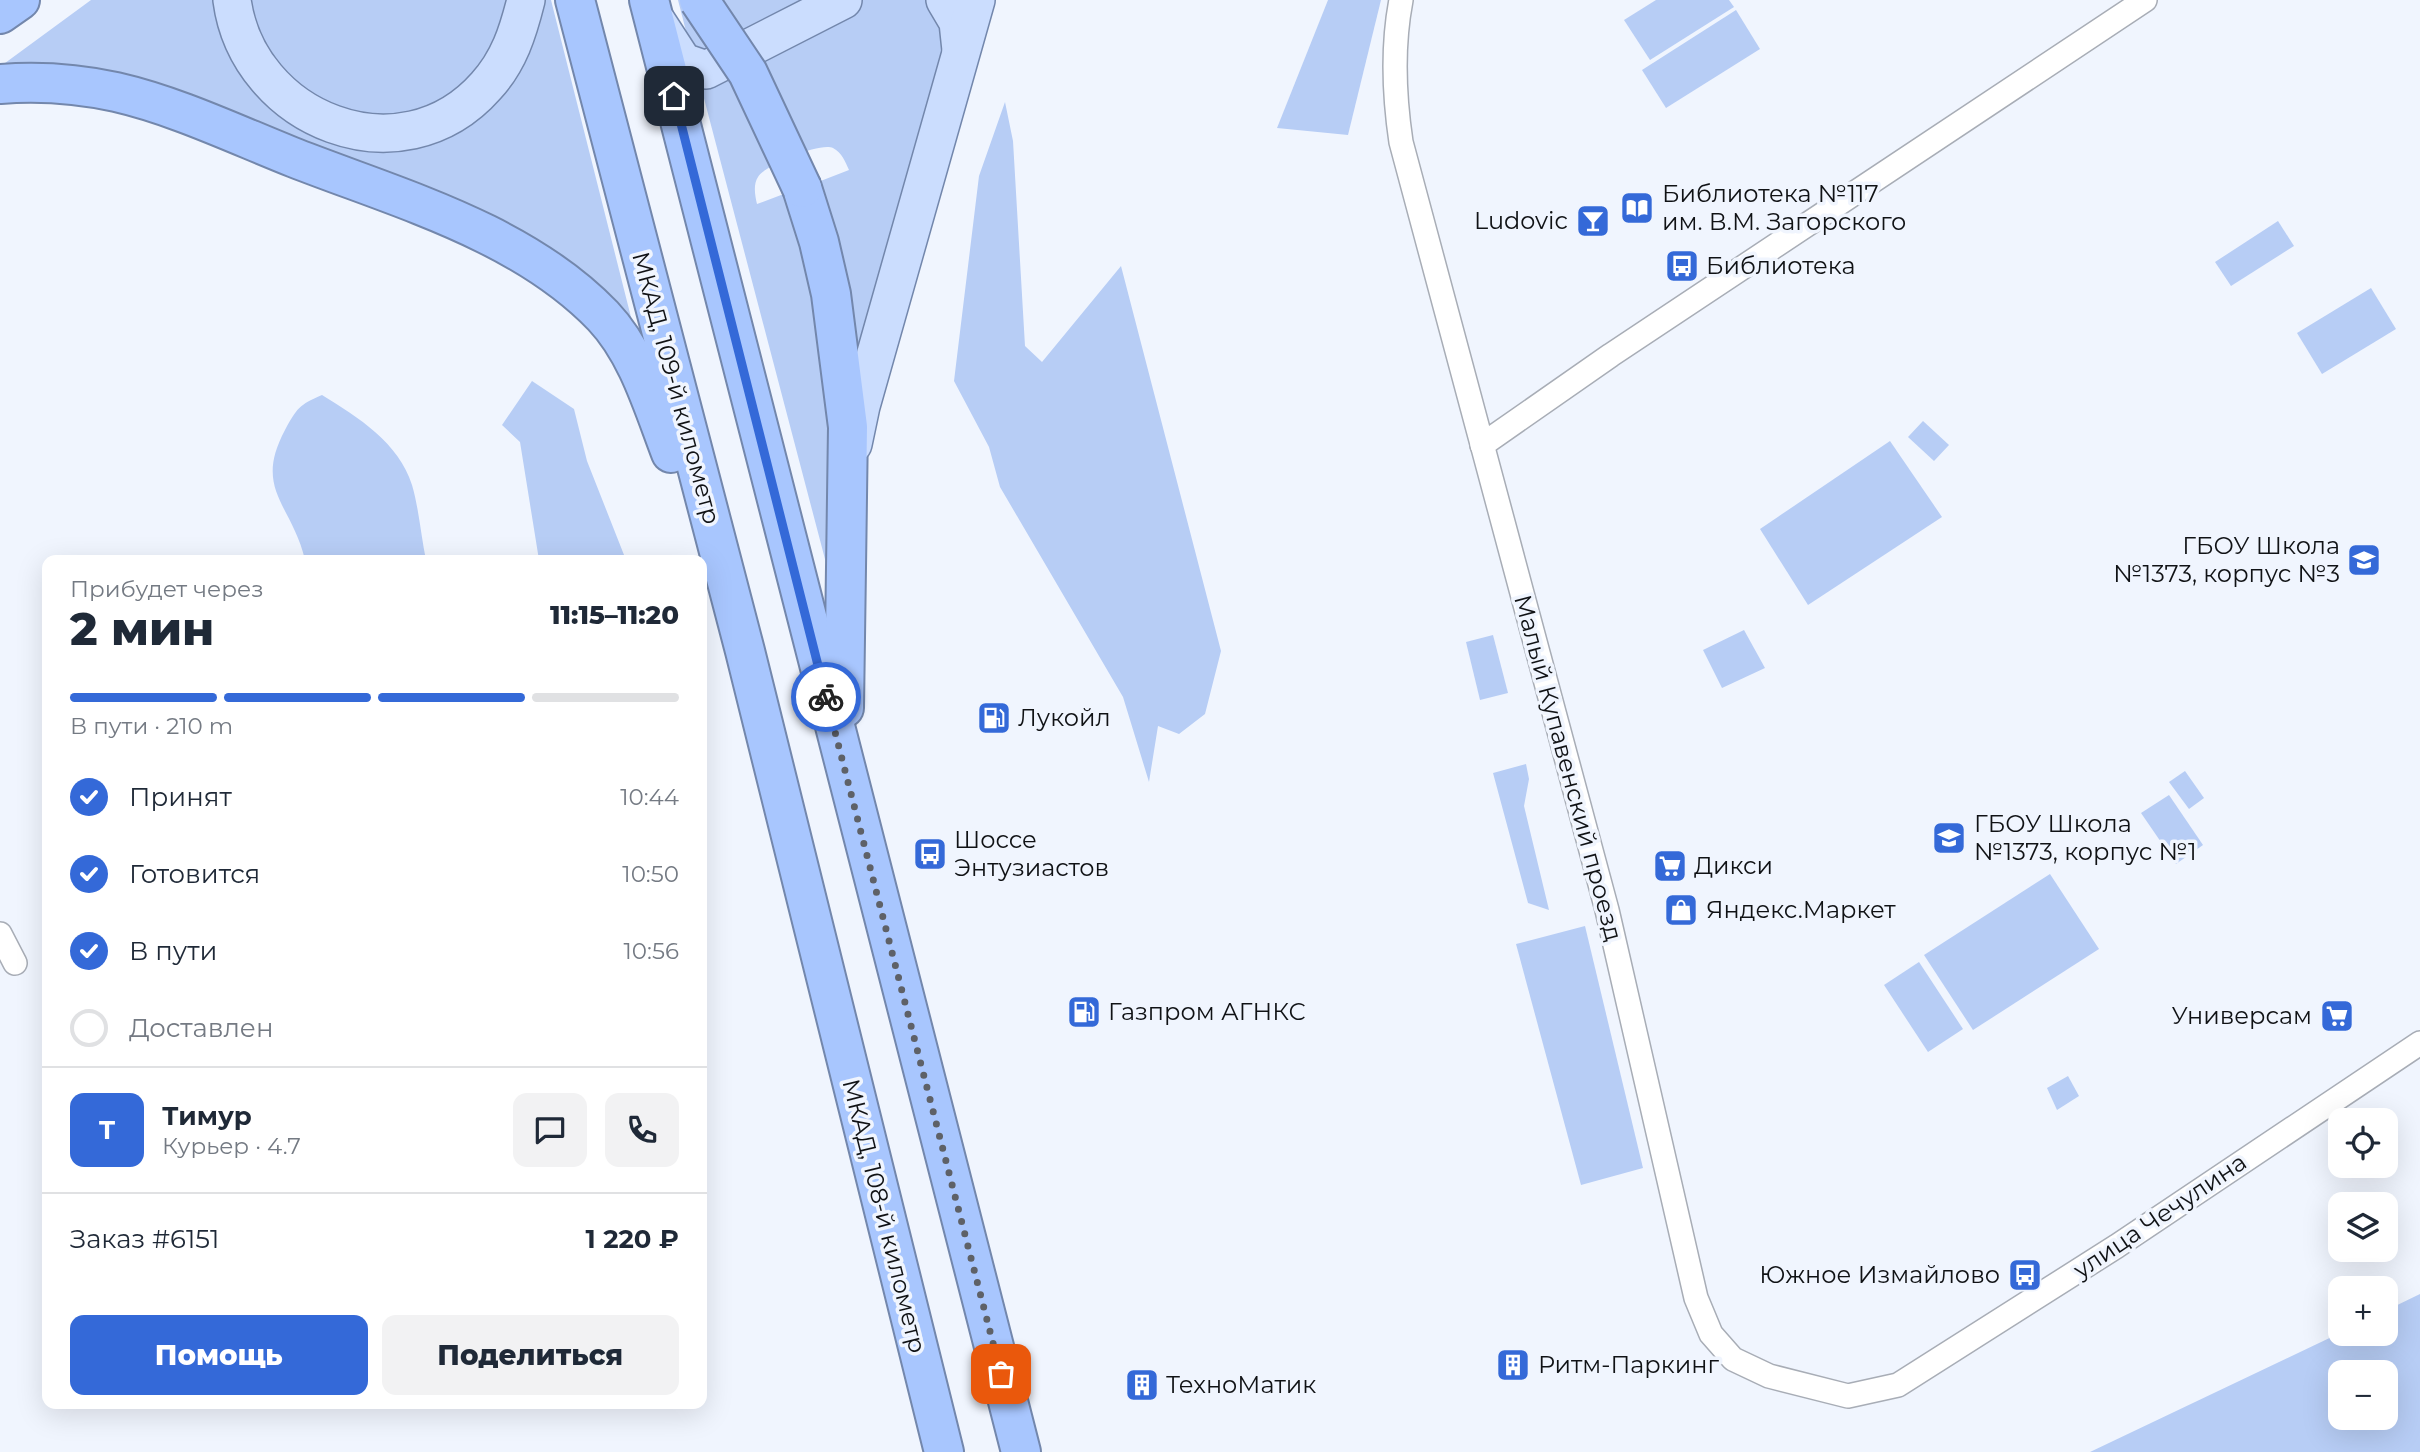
<!DOCTYPE html>
<html lang="ru">
<head>
<meta charset="utf-8">
<style>
  :root { --surface:#fff; --page:#f2f2f3; --text:#1f2937; --muted:#747a83; --line:#e0e1e3; --accent:#3469d8 }
  body { margin:0; font-family:Montserrat,sans-serif; background:var(--page); color:var(--text); height:100vh; display:flex; flex-direction:column; font-size:26px; white-space:nowrap }
  * { box-sizing:border-box; margin:0 }
  p { font-size:23px; color:var(--muted) }
  .icon { flex:none; width:38px; height:38px; fill:none; stroke:currentColor; stroke-width:2; stroke-linecap:round; stroke-linejoin:round }
  .map { position:relative; flex:1; overflow:hidden }
  .sheet { position:absolute; left:42px; top:555px; width:665px; height:854px; display:flex; flex-direction:column; background:var(--surface); border-radius:14px; box-shadow:0 7px 28px #0002 }
  .sheet>* { flex:none }
  .controls { position:absolute; left:2328px; top:1108px; display:grid; gap:14px }
  .controls a { display:grid; place-items:center; width:70px; height:70px; border-radius:14px; background:var(--surface); box-shadow:0 7px 28px #0002; font-size:35px }
  .pin { position:absolute; display:grid; place-items:center; width:60px; height:60px; color:#fff; margin:-30px; border-radius:14px; box-shadow:0 4px 10px #0006 }
  .courier { position:absolute; display:grid; place-items:center; width:70px; height:70px; margin:-35px; border:5px solid #3469d8; border-radius:50%; background:#fff; color:#222; box-shadow:0 2px 9px #0007 }
  .head em { font-style:normal; font-weight:800 }
  .head div { display:flex; flex-direction:column-reverse }
  .head { display:flex; align-items:center; justify-content:space-between; height:119px; padding:0 28px }
  h1 { font-size:46px; font-weight:800; line-height:52px }
  .bar { display:grid; grid-template-columns:repeat(4,1fr); gap:10px 7px; align-content:center; height:84px; padding:0 28px }
  .bar i { height:9px; border-radius:5px; background:var(--line) }
  .bar .current { background:var(--accent) }
  .bar p { grid-column:span 4 }
  .line { display:flex; align-items:center; gap:18px; padding:0 28px; border-top:2px solid var(--line) }
  .line div { flex:1 }
  .round { display:grid; place-items:center; flex:none; width:74px; height:74px; border-radius:14px; background:var(--page) }
  ol { padding:0 28px; list-style:none }
  li { display:flex; align-items:center; gap:21px; height:77px }
  li p { margin-inline-start:auto }
  li .icon { padding:7px; border-radius:50%; background:var(--accent); color:#fff; stroke-width:4 }
  li:last-child { color:var(--muted) }
  li i { width:38px; height:38px; border:4px solid var(--line); border-radius:50% }
  .action { display:flex; gap:14px; margin-top:auto; padding:14px 28px }
  .action a { flex:1; height:80px; border-radius:14px; background:var(--accent); color:#fff; font-size:28px; font-weight:800; line-height:80px; text-align:center }
  .action a+a { background:var(--page); color:var(--text) }
  .map>svg:first-child { display:block }
  .green { fill:#b7cdf5; fill-rule:evenodd }
  .lines { fill:none; stroke-linecap:round; stroke-linejoin:round }
  .street-casing { stroke:#a8adb6; stroke-width:26 }
  .primary-casing { stroke:#7387ac; stroke-width:40 }
  .highway-casing { stroke:#7387ac; stroke-width:42 }
  .street { stroke:#fff; stroke-width:23 }
  .primary { stroke:#cbddfe; stroke-width:37 }
  .highway { stroke:#a8c6fe; stroke-width:38 }
  .highway-bridge-casing { stroke:#7387ac; stroke-width:42; stroke-linecap:butt }
  .highway-bridge { stroke:#a8c6fe; stroke-width:38 }
  .done { stroke:#5e6167; stroke-width:7; stroke-dasharray:0 12.6 }
  .route { stroke:#3469d8; stroke-width:9 }
  .labels { text-anchor:middle; stroke-width:7; stroke-linejoin:round; paint-order:stroke }
  .poi-label { font-size:24px; fill:#101215; stroke:#f0f5fe; text-anchor:start }
  .street-label { font-size:24px; fill:#101215; stroke:#f0f5fe }
</style>
</head>
<body>
<div class="map">
<svg width="2420" height="1452" viewBox="0 0 2420 1452">
  <rect width="100%" height="100%" fill="#f0f5fe"/>
  <g class="green">
    <path d="M91,0H220L273,99L433,135L539,0H551L637,341L585,279L1,66Z"/>
    <path d="M243,0H519L496,61L423,116L361,121L284,84Z"/>
    <path d="M678,0H827L702,57L689,43Z"/>
    <path d="M862,0H932L950,30L857,363L818,182L849,170C845,161 842,153 833,148C820,142 765,165 758,177C753,185 755,195 757,204L789,192L828,372L831,582L701,87L730,66Z"/>
    <path d="M1328,0H1381L1348,135L1277,128Z"/>
    <path d="M1656,0H1729L1734,7L1650,60L1624,20Z"/>
    <path d="M1736,10L1760,49L1666,108L1642,70Z"/>
    <path d="M1005,102L1013,141L1025,346L1042,362L1121,266L1221,651L1205,714L1179,734L1158,726L1149,782L1123,697L1000,487L989,447L954,381L979,176Z"/>
    <path d="M2278,221L2294,246L2231,286L2215,262Z"/>
    <path d="M2371,288L2396,329L2322,374L2297,333Z"/>
    <path d="M532,381L574,409L587,461L626,560H539L520,442L502,425Z"/>
    <path d="M322,395C358,417 399,443 412,485C419,509 421,536 426,560H305C292,504 253,490 285,430C297,408 299,405 322,395Z"/>
    <path d="M1923,421L1949,445L1934,461L1908,437Z"/>
    <path d="M1890,441L1942,517L1808,605L1760,529Z"/>
    <path d="M1744,630L1765,668L1722,688L1703,650Z"/>
    <path d="M1493,635L1508,693L1480,700L1466,642Z"/>
    <path d="M1526,764L1529,779L1524,806L1549,910L1528,903L1493,773Z"/>
    <path d="M2185,771L2204,798L2189,809L2169,782Z"/>
    <path d="M2169,795L2203,845L2176,864L2141,813Z"/>
    <path d="M2050,874L2099,949L1973,1030L1924,955Z"/>
    <path d="M1585,926L1643,1168L1581,1185L1516,944Z"/>
    <path d="M1919,962L1963,1029L1928,1052L1884,985Z"/>
    <path d="M2068,1076L2079,1096L2057,1110L2047,1088Z"/>
    <path d="M2420,1294V1452H2090L2340,1333L2385,1334V1311ZM2340,1372H2385V1418H2340Z"/>
  </g>
  <g class="lines">
    <defs>
      <g id="street">
        <path d="M1401,0C1392,47 1394,95 1401,142L1607,910L1696,1298L1711,1334L1733,1359L1769,1376L1848,1396L1898,1385L2117,1246L2420,1043"/>
        <path d="M1482,445L1611,355L2145,0"/>
        <path d="M0,934L15,963"/>
      </g>
      <g id="primary">
        <path d="M232,0C248,120 401,182 486,86C509,61 518,32 526,0"/>
        <path d="M945,0L958,22L961,50"/>
        <path d="M657,22L683,62L706,70L843,0"/>
        <path d="M853,444L861,406L976,0"/>
      </g>
      <g id="highway">
        <path d="M575,0L745,651L944,1452"/>
        <path d="M649,0L1021,1452"/>
        <path d="M0,14L20,0"/>
        <path d="M0,84C37,81 79,84 116,92C177,106 237,135 295,158C400,199 522,232 603,316C638,353 653,406 671,453"/>
        <path d="M802,188L819,242L831,294L848,427L844,708"/>
      </g>
    </defs>
    <use href="#street" class="street-casing"/>
    <use href="#primary" class="primary-casing"/>
    <use href="#highway" class="highway-casing"/>
    <use href="#street" class="street"/>
    <use href="#primary" class="primary"/>
    <use href="#highway" class="highway"/>
    <defs>
      <path id="highway-bridge" d="M699,0L748,73L802,188"/>
    </defs>
    <use href="#highway-bridge" class="highway-bridge-casing"/>
    <use href="#highway-bridge" class="highway-bridge"/>
  </g>
  <g class="lines">
    <path class="done" d="M826,697L1001,1374"/>
    <path class="route" d="M674,96L826,697"/>
  </g>
  <defs>
    <symbol id="library-square" viewBox="-11 -11 22 22"><rect x="-9" y="-9" width="18" height="18" rx="4" fill="#3469d8" stroke="#f0f5fe"/><path d="M-6-4Q-3-5.5-.7-3.5V5Q-3 3-6 4ZM6-4Q3-5.5 .7-3.5V5Q3 3 6 4Z" fill="#fff"/></symbol>
    <symbol id="bar-square" viewBox="-11 -11 22 22"><rect x="-9" y="-9" width="18" height="18" rx="4" fill="#3469d8" stroke="#f0f5fe"/><path d="M-6-5H6L.8 .8V4.5H3.5V6h-7V4.5H-.8V.8Z" fill="#fff"/></symbol>
    <symbol id="bus-square" viewBox="-11 -11 22 22"><rect x="-9" y="-9" width="18" height="18" rx="4" fill="#3469d8" stroke="#f0f5fe"/><path d="M-5-6H5V4H4V6H2V4H-2V6H-4V4H-5ZM-3.5-4V0h7V-4ZM-3.5 1.2v1.5H-2V1.2ZM2 1.2v1.5H3.5V1.2Z" fill="#fff"/></symbol>
    <symbol id="school-square" viewBox="-11 -11 22 22"><rect x="-9" y="-9" width="18" height="18" rx="4" fill="#3469d8" stroke="#f0f5fe"/><path d="M0-5L7-2L0 1L-7-2ZM-4 1L0 2.5L4 1V4Q0 6-4 4Z" fill="#fff"/></symbol>
    <symbol id="fuel-square" viewBox="-11 -11 22 22"><rect x="-9" y="-9" width="18" height="18" rx="4" fill="#3469d8" stroke="#f0f5fe"/><path d="M-5.5-6h7V0h2V4h1.3V-2.5L3-4.5l.8-.8L6-3V5H2.5V1h-1V6h-7ZM-4.2-4.7v3.2H.2V-4.7Z" fill="#fff"/></symbol>
    <symbol id="supermarket-square" viewBox="-11 -11 22 22"><rect x="-9" y="-9" width="18" height="18" rx="4" fill="#3469d8" stroke="#f0f5fe"/><path d="M-6-5.5h2.5l.6 2H6L4.5 2H-2.5L-4.4-4H-6ZM-1.5 3.2a1.3 1.3 0 1 0 .1 0ZM3 3.2a1.3 1.3 0 1 0 .1 0Z" fill="#fff"/></symbol>
    <symbol id="shop-square" viewBox="-11 -11 22 22"><rect x="-9" y="-9" width="18" height="18" rx="4" fill="#3469d8" stroke="#f0f5fe"/><path d="M-5-2.5h2.3a2.7 3.5 0 0 1 5.4 0H5L5.5 6h-11ZM-1.5-2.5h3a1.5 2.3 0 0 0-3 0Z" fill="#fff"/></symbol>
    <symbol id="building-square" viewBox="-11 -11 22 22"><rect x="-9" y="-9" width="18" height="18" rx="4" fill="#3469d8" stroke="#f0f5fe"/><path d="M-4-6H4V6H1V3H-1V6H-4ZM-2.5-4.3h1.7v1.8h-1.7ZM.8-4.3h1.7v1.8H.8ZM-2.5-1h1.7V.8h-1.7ZM.8-1h1.7V.8H.8Z" fill="#fff"/></symbol>
  </defs>
  <g fill-rule="evenodd">
    <use href="#library-square" x="1618" y="189" width="38" height="38"/>
    <use href="#bar-square" x="1574" y="202" width="38" height="38"/>
    <use href="#bus-square" x="1663" y="247" width="38" height="38"/>
    <use href="#school-square" x="2345" y="541" width="38" height="38"/>
    <use href="#fuel-square" x="975" y="699" width="38" height="38"/>
    <use href="#school-square" x="1930" y="819" width="38" height="38"/>
    <use href="#bus-square" x="911" y="835" width="38" height="38"/>
    <use href="#supermarket-square" x="1651" y="847" width="38" height="38"/>
    <use href="#shop-square" x="1662" y="891" width="38" height="38"/>
    <use href="#fuel-square" x="1065" y="993" width="38" height="38"/>
    <use href="#supermarket-square" x="2318" y="997" width="38" height="38"/>
    <use href="#bus-square" x="2006" y="1256" width="38" height="38"/>
    <use href="#building-square" x="1494" y="1346" width="38" height="38"/>
    <use href="#building-square" x="1123" y="1366" width="38" height="38"/>
  </g>
  <g class="labels">
    <g class="poi-label">
      <text x="1662" y="202">Библиотека №117<tspan x="1662" dy="28">им. В.М. Загорского</tspan></text>
      <text x="1568" y="229" text-anchor="end">Ludovic</text>
      <text x="1706" y="274">Библиотека</text>
      <text x="2340" y="554" text-anchor="end">ГБОУ Школа<tspan x="2340" dy="28">№1373, корпус №3</tspan></text>
      <text x="1018" y="726">Лукойл</text>
      <text x="1974" y="832">ГБОУ Школа<tspan x="1974" dy="28">№1373, корпус №1</tspan></text>
      <text x="954" y="848">Шоссе<tspan x="954" dy="28">Энтузиастов</tspan></text>
      <text x="1694" y="874">Дикси</text>
      <text x="1706" y="918">Яндекс.Маркет</text>
      <text x="1108" y="1020">Газпром АГНКС</text>
      <text x="2312" y="1024" text-anchor="end">Универсам</text>
      <text x="2000" y="1283" text-anchor="end">Южное Измайлово</text>
      <text x="1538" y="1373">Ритм-Паркинг</text>
      <text x="1166" y="1393">ТехноМатик</text>
    </g>
    <g class="street-label">
      <text transform="translate(676 388) rotate(75)" y="8">МКАД, 109-й километр</text>
      <text transform="translate(1568 768) rotate(75)" y="8">Малый Купавенский проезд</text>
      <text transform="translate(884 1216) rotate(76)" y="8">МКАД, 108-й километр</text>
      <text transform="translate(2160 1216) rotate(-34)" y="8">улица Чечулина</text>
    </g>
  </g>
</svg>
<div class="controls">
<a><svg class="icon" aria-label="locate" viewBox="0 0 24 24"><circle cx="12" cy="12" r="6"/><path d="M12 2v4M12 18v4M2 12h4M18 12h4"/></svg></a>
<a><svg class="icon" aria-label="layers" viewBox="0 0 24 24"><path d="M12 4l9 5-9 5-9-5zM3 14l9 5 9-5"/></svg></a>
<a>+</a>
<a>−</a>
</div>
<div class="pin" style="left:1001px;top:1374px;background:#ea580c"><svg class="icon" aria-label="bag" viewBox="0 0 24 24"><path d="M5 8h14l-1 12H6zM9 8a3 3 0 0 1 6 0"/></svg></div>
<div class="pin" style="left:674px;top:96px;background:#1f2937"><svg class="icon" aria-label="home" viewBox="0 0 24 24"><path d="M3 11l9-7 9 7M6 9v11h12V9"/></svg></div>
<div class="courier" style="left:826px;top:697px"><svg class="icon" aria-label="bike" viewBox="0 0 24 24"><circle cx="6" cy="16" r="4"/><circle cx="18" cy="16" r="4"/><path d="M6 16l4-8h5l3 8M10 8l3 8H6M13 5h3"/></svg></div>
<section class="sheet">
<div class="head"><div><h1>2 мин</h1><p>Прибудет через</p></div><em>11:15–11:20</em></div>
<div class="bar"><i class="current"></i><i class="current"></i><i class="current"></i><i></i><p>В пути · 210 m</p></div>
<ol>
<li><svg class="icon" aria-label="check" viewBox="0 0 24 24"><path d="M5 12l5 5 9-10"/></svg>Принят<p>10:44</p></li>
<li><svg class="icon" aria-label="check" viewBox="0 0 24 24"><path d="M5 12l5 5 9-10"/></svg>Готовится<p>10:50</p></li>
<li><svg class="icon" aria-label="check" viewBox="0 0 24 24"><path d="M5 12l5 5 9-10"/></svg>В пути<p>10:56</p></li>
<li><i></i>Доставлен</li>
</ol>
<div class="line" style="height:126px"><b class="round" style="background:var(--accent);color:#fff">Т</b><div><b>Тимур</b><p>Курьер · 4.7</p></div><a class="round"><svg class="icon" aria-label="chat" viewBox="0 0 24 24"><path d="M4 5h16v11H9l-5 4z"/></svg></a><a class="round"><svg class="icon" aria-label="phone" viewBox="0 0 24 24"><path d="M5 4h4l2 5-3 2q2 4 5 5l2-3 5 2v4C11 20 4 13 5 4z"/></svg></a></div>
<div class="line" style="height:91px"><div>Заказ #6151</div><b>1 220 ₽</b></div>
<div class="action"><a>Помощь</a><a>Поделиться</a></div>
</section>
</div>
</body>
</html>
